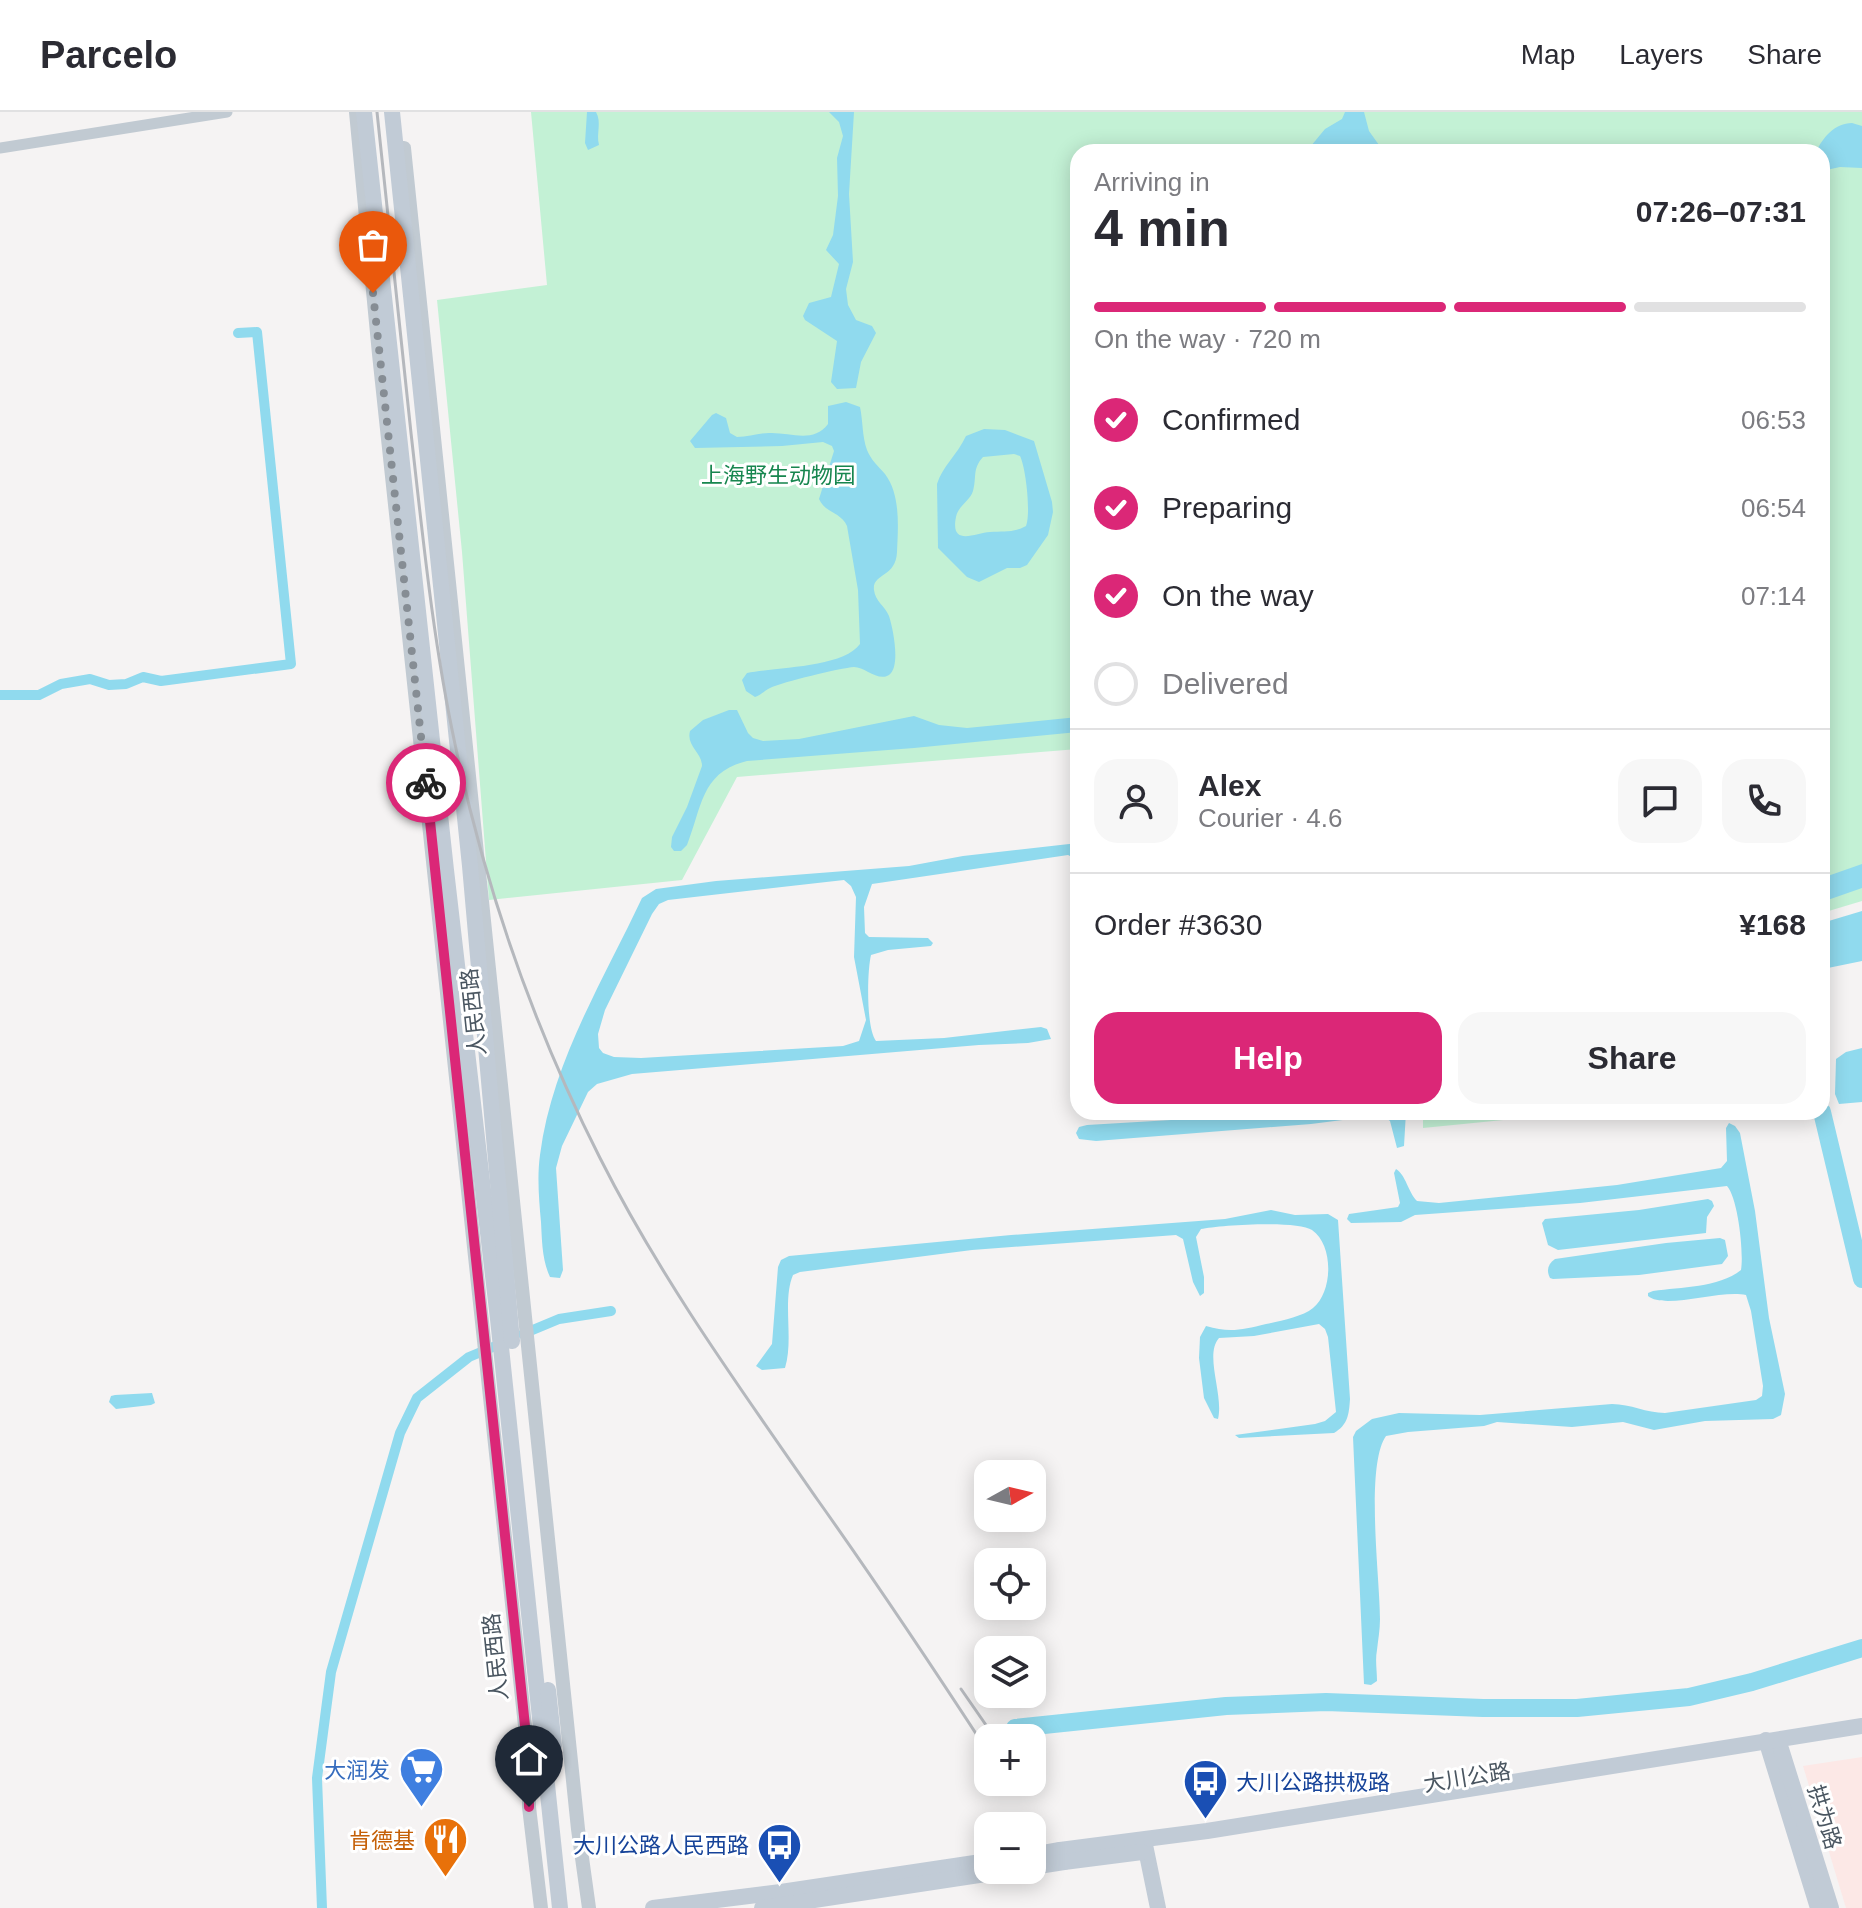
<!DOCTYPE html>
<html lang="en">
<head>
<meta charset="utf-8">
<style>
  :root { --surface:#fff; --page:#f7f7f7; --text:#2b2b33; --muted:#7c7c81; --line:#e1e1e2; --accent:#db2777 }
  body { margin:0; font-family:Arial,"Noto Sans SC",sans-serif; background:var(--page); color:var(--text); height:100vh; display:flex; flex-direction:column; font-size:30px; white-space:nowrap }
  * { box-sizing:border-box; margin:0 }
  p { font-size:26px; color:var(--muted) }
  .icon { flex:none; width:44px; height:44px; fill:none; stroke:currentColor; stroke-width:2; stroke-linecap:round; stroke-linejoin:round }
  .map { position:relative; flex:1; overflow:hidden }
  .sheet { position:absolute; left:1070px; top:32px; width:760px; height:976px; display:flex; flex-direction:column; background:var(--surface); border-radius:24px; box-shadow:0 4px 20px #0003 }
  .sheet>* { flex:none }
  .needle { width:52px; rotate:82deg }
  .controls { position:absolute; left:974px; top:1348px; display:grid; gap:16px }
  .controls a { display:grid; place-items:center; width:72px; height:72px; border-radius:16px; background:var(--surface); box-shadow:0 4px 20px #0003; font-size:40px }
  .pin { position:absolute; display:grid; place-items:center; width:68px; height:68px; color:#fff; margin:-82px -34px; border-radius:50% 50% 50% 0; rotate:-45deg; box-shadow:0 0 8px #0007 }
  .pin .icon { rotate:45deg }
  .courier { position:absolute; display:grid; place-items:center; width:80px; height:80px; margin:-40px; border:6px solid #db2777; border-radius:50%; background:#fff; color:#222; box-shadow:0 2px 10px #0007 }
  .summary em { font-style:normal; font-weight:700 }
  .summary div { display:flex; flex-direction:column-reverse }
  .summary { display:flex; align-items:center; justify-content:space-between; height:136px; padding:0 24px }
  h1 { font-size:52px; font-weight:700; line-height:60px }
  .bar { display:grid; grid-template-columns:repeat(4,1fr); gap:12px 8px; align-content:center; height:96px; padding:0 24px }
  .bar i { height:10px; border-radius:6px; background:var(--line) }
  .bar .selected { background:var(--accent) }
  .bar p { grid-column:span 4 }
  .line { display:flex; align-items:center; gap:20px; padding:0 24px; border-top:2px solid var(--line) }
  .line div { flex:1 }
  .round { display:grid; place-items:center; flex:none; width:84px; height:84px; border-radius:24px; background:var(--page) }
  ol { padding:0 24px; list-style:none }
  li { display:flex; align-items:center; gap:24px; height:88px }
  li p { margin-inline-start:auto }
  li .icon { padding:8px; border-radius:50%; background:var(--accent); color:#fff; stroke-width:4 }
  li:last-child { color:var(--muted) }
  li i { width:44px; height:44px; border:4px solid var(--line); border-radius:50% }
  .button { display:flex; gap:16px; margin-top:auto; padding:16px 24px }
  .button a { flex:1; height:92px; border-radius:24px; background:var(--accent); color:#fff; font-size:32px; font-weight:700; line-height:92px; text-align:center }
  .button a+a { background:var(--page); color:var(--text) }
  header { display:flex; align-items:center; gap:48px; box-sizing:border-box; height:112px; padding:0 40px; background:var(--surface); border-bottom:2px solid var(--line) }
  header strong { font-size:38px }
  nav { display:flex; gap:44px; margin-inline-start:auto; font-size:28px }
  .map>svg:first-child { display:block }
  .medical { fill:#fce8e6 }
  .green { fill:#c3f1d5 }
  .water { fill:#90daee; fill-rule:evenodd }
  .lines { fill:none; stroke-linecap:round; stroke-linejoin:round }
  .canal { stroke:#90daee; stroke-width:10 }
  .river { stroke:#90daee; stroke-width:18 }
  .minor { stroke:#c1cad2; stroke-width:11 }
  .tertiary { stroke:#c1cad2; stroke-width:14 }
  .secondary { stroke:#c1cbd6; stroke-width:16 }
  .rail { stroke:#b5b8bd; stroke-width:3 }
  .secondary-bridge { stroke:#c1cbd6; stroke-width:16 }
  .done { stroke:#868d94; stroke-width:8; stroke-dasharray:0 14.4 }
  .route { stroke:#db2777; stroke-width:10 }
  .labels { text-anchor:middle; stroke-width:6; stroke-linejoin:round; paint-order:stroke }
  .park-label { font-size:22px; fill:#17864f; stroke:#fff }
  .street-label { font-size:22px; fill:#4a5661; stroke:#fff }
  .shop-label { font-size:22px; fill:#366cbe; stroke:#fff; text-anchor:end }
  .transit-label { font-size:22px; fill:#164399; stroke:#fff; text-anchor:start }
  .food-label { font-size:22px; fill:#c56008; stroke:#fff; text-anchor:end }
</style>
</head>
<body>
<header>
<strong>Parcelo</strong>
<nav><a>Map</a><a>Layers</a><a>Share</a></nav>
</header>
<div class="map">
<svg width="1862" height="1796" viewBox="0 0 1862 1796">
  <rect width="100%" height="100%" fill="#f5f3f3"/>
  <path class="medical" d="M1862,1645V1796H1846L1803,1654Z"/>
  <g class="green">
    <path d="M531,0H1862V789L1822,801V40H1078V637L737,665L682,768L489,788L462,440L437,188L547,173Z"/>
    <path d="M1423,1000H1584L1423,1016Z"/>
  </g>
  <g class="water">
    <path d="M587,0H596C602,11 596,21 599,33L588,38L585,31Z"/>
    <path d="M829,0H854L849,82L853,150L846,177L848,193L856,208L872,214L876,221L861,250L856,276L837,277L831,270L837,229L805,208L803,204L809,191L831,185L839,152L826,138L833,123L838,84L837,46L843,24L839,10Z"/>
    <path d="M1345,0H1364L1369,19L1384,40H1306L1325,17L1342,7Z"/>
    <path d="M1852,11L1862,14V56L1840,55L1822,59V40H1816C1823,25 1835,11 1852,11Z"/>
    <path d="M846,290L860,295C863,309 862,324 867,338C871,348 878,354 885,362C901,383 898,416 897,440C896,466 872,461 874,478C875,489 885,494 889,504C893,516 901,555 889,563C878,570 865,555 854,555C841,556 782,570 770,576C764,579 761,583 755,585L746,579L742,568L747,561C775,555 843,556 860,532L858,478L847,414C841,400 825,401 819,387L834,339L832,334L823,330L782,334L695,336L690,329L712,303L716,301L726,306L730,321L737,325C748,325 758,321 769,321C790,320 813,332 828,312V294Z"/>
    <path d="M984,317L1005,318L1034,329L1052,390L1053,400L1048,423L1027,453L1020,456H1007L979,470L967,465L938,436L937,372C942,355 957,343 966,324ZM1014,342L1020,344C1026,356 1031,401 1026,414C1014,421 1003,419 990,420C975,421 950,435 956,405C958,394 970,389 973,379C977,365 972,357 983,345Z"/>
    <path d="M729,598H737L748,621L753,626L763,629L799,627L914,604L939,613L967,616L1078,605V620L914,636L747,649C701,660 702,695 687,733L681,739H674L671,735L672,725L687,695L702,654C702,640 686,634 690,619L703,608Z"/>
    <path d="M1078,731V748L1068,743L872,772L864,795L865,821L869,825L928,826L933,831L931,834L888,838L871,843C867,860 866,916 876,929L944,926L1041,915L1047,917L1051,927L1028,931L979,933L632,962L597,972L588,980L562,1034L556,1056L563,1158L560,1166L550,1165C542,1148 542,1129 541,1110C539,1088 537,1065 540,1043C552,950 603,869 642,786L656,777L716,769L909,754L963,744ZM844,768L851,774L856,785L854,845L866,908L859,929L843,934L641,946L614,945L603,941L599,936L598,922L605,898L652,802L659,792L668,788Z"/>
    <path d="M1862,752V776L1822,790V766Z"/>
    <path d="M1862,799V849L1823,857L1822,811Z"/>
    <path d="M1862,936V990L1839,992L1835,982L1836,947L1846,940Z"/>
    <path d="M1306,1000H1406L1404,1034L1397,1036L1390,1009L1382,1003L1311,1012L1096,1029L1079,1027L1076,1021L1079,1015L1087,1013Z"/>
    <path d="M1729,1011L1735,1014L1740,1021L1755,1099L1769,1206L1785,1282L1781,1303L1773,1307L1705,1309L1654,1318L1623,1310L1572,1315L1497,1310L1484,1314L1408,1320L1386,1324C1365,1354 1380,1467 1380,1507C1380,1518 1378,1528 1377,1538C1375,1548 1377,1558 1377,1569L1371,1573L1364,1572L1353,1325L1356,1319L1372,1307L1399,1301L1480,1303L1612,1292C1631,1292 1646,1301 1665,1301L1756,1288L1762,1284L1763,1274L1751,1199L1746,1183C1721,1177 1665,1198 1648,1184V1181L1653,1179C1681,1175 1718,1176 1741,1158C1744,1141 1738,1086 1727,1074L1580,1091L1415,1103L1401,1110L1351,1111L1347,1107L1349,1102L1398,1095L1400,1091L1394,1061L1396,1057C1406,1063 1408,1080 1417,1089L1439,1091L1617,1073L1721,1056L1727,1049L1726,1016Z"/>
    <path d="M1708,1087L1712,1089L1714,1094L1707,1105L1706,1121L1558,1138L1548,1133L1542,1111L1545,1107L1639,1098Z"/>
    <path d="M1271,1098L1295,1103L1328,1102L1338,1108L1350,1287C1349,1302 1348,1313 1334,1321L1239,1326L1235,1323L1315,1312L1325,1309L1336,1300L1328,1225L1325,1217L1319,1212L1254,1224L1219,1226C1204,1243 1224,1283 1218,1307L1214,1306L1204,1286L1199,1246L1200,1225L1206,1214C1229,1221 1242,1218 1266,1212C1280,1209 1302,1205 1313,1196C1333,1180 1334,1133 1312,1118C1298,1108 1219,1113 1201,1117L1196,1125L1204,1165V1181L1200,1184L1193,1170L1183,1127L1176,1123L972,1138L800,1160L793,1163C782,1189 794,1227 785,1256L762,1258L756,1254L772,1232L778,1155L781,1148L789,1144L1011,1123L1225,1107Z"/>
    <path d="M1720,1126L1725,1128L1728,1144L1722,1152L1639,1163L1553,1167L1550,1166C1546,1158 1548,1152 1555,1147L1666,1131Z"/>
    <path d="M152,1281L155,1291L151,1293L116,1297L109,1290L111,1284L115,1283Z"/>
  </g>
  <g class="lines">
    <g class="canal">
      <path d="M0,583H39L61,572L90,567L109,573L126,572L143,565L161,569L291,552L257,220L238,221"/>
      <path d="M523,1222L559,1207L611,1199"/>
      <path d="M322,1796L317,1666L331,1560L400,1321L417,1286L469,1245L505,1230"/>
    </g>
    <g class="river">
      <path d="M1822,1000L1862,1167"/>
      <path d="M1015,1616L1226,1594L1326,1590L1483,1596H1577L1689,1585L1752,1570L1862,1536"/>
    </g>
    <path class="minor" d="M0,36L227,0"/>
    <g class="tertiary">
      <path d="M356,0L379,242L525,1614L529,1657V1695L541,1796"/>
      <path d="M404,36L578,1717L589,1796"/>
    </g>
    <g class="secondary">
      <path d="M364,0L446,758L498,1207L560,1796"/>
      <path d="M392,0L470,754L512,1229"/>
      <path d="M548,1578L554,1634"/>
      <path d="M1766,1628L1818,1796"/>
      <path d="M1781,1637L1831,1796"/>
      <path d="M1144,1728L1158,1796"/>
      <path d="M1060,1738L1207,1719L1862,1614"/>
      <path d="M1064,1750L1142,1740"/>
      <path d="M653,1796L781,1780L988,1749"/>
      <path d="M762,1796L1012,1758"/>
    </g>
    <g class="rail">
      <path d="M377,0C388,107 400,214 411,321C423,426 433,529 455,632C485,775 534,916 600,1046C661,1167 740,1276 817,1387C876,1470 932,1554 988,1640"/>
      <path d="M961,1577L995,1626"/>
    </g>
    <g class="secondary-bridge">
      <path d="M1032,1743L1060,1738"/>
      <path d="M1032,1755L1064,1750"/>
    </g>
  </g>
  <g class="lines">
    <path class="done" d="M373,181L426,671"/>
    <path class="route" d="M426,671L529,1652V1695"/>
  </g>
  <defs>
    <symbol id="supermarket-pin" viewBox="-11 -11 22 30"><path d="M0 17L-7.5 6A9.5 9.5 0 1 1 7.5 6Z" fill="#3f7fe0" stroke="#fff"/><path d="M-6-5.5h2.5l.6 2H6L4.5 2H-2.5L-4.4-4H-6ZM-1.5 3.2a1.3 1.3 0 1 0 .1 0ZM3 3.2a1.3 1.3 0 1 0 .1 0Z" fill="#fff"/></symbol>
    <symbol id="bus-pin" viewBox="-11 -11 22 30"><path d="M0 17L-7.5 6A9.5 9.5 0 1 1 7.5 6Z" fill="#1a4fb4" stroke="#fff"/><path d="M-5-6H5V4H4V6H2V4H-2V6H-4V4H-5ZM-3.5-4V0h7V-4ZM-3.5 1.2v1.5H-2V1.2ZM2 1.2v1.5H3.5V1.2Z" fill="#fff"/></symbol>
    <symbol id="restaurant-pin" viewBox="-11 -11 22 30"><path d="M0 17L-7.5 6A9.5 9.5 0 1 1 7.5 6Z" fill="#e8710a" stroke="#fff"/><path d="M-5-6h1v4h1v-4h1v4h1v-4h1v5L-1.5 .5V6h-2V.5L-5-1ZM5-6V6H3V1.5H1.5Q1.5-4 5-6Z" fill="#fff"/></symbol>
  </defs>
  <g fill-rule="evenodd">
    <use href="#supermarket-pin" x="396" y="1632" width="51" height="69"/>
    <use href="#bus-pin" x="1180" y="1644" width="51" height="69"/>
    <use href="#restaurant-pin" x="420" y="1702" width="51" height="69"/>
    <use href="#bus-pin" x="754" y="1708" width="51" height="69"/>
  </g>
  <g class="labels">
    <g class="park-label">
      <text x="778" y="371">上海野生动物园</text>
    </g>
    <g class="street-label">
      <text transform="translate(473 900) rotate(-96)" y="8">人民西路</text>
      <text transform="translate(495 1545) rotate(-96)" y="8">人民西路</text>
      <text transform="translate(1467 1665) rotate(-9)" y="8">大川公路</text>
      <text transform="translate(1825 1705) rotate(73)" y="8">拱为路</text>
    </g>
    <g class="shop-label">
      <text x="390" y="1666">大润发</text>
    </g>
    <g class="transit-label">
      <text x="1236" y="1678">大川公路拱极路</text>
      <text x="749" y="1741" text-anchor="end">大川公路人民西路</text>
    </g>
    <g class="food-label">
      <text x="415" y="1736">肯德基</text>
    </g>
  </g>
</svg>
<div class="controls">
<a><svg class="needle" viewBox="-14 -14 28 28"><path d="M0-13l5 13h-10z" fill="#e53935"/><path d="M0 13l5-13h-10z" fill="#7c7c81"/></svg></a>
<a><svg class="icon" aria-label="locate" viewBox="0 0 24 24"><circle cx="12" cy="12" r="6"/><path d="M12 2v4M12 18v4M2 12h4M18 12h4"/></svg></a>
<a><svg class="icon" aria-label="layers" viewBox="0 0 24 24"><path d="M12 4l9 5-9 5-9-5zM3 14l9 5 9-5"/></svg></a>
<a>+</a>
<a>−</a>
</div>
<div class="pin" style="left:373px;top:181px;background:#ea580c"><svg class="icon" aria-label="bag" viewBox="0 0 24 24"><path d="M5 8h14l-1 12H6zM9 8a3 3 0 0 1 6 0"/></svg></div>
<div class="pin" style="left:529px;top:1695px;background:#1f2937"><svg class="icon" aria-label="home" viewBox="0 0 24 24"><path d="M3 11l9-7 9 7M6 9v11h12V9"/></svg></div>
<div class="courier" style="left:426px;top:671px"><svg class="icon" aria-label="bike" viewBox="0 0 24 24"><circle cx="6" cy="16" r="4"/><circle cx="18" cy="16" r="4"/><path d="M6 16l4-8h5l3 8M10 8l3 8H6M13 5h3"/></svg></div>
<section class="sheet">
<div class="summary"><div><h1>4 min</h1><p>Arriving in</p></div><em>07:26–07:31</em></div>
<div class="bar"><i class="selected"></i><i class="selected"></i><i class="selected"></i><i></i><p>On the way · 720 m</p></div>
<ol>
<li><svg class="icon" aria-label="check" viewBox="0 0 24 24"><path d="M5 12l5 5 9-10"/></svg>Confirmed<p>06:53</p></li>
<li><svg class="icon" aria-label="check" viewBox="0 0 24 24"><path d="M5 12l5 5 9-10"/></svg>Preparing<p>06:54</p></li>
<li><svg class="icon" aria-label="check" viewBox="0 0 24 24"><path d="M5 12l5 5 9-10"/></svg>On the way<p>07:14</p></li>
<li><i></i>Delivered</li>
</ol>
<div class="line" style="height:144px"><a class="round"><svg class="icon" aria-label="person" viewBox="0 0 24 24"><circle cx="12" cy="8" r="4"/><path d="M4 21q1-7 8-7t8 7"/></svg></a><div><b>Alex</b><p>Courier · 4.6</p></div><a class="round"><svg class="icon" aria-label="chat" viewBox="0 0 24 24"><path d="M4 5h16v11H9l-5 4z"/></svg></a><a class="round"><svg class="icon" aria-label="phone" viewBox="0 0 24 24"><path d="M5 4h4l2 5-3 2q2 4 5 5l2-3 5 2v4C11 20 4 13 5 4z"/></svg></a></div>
<div class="line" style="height:104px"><div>Order #3630</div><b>¥168</b></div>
<div class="button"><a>Help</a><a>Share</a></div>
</section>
</div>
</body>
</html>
